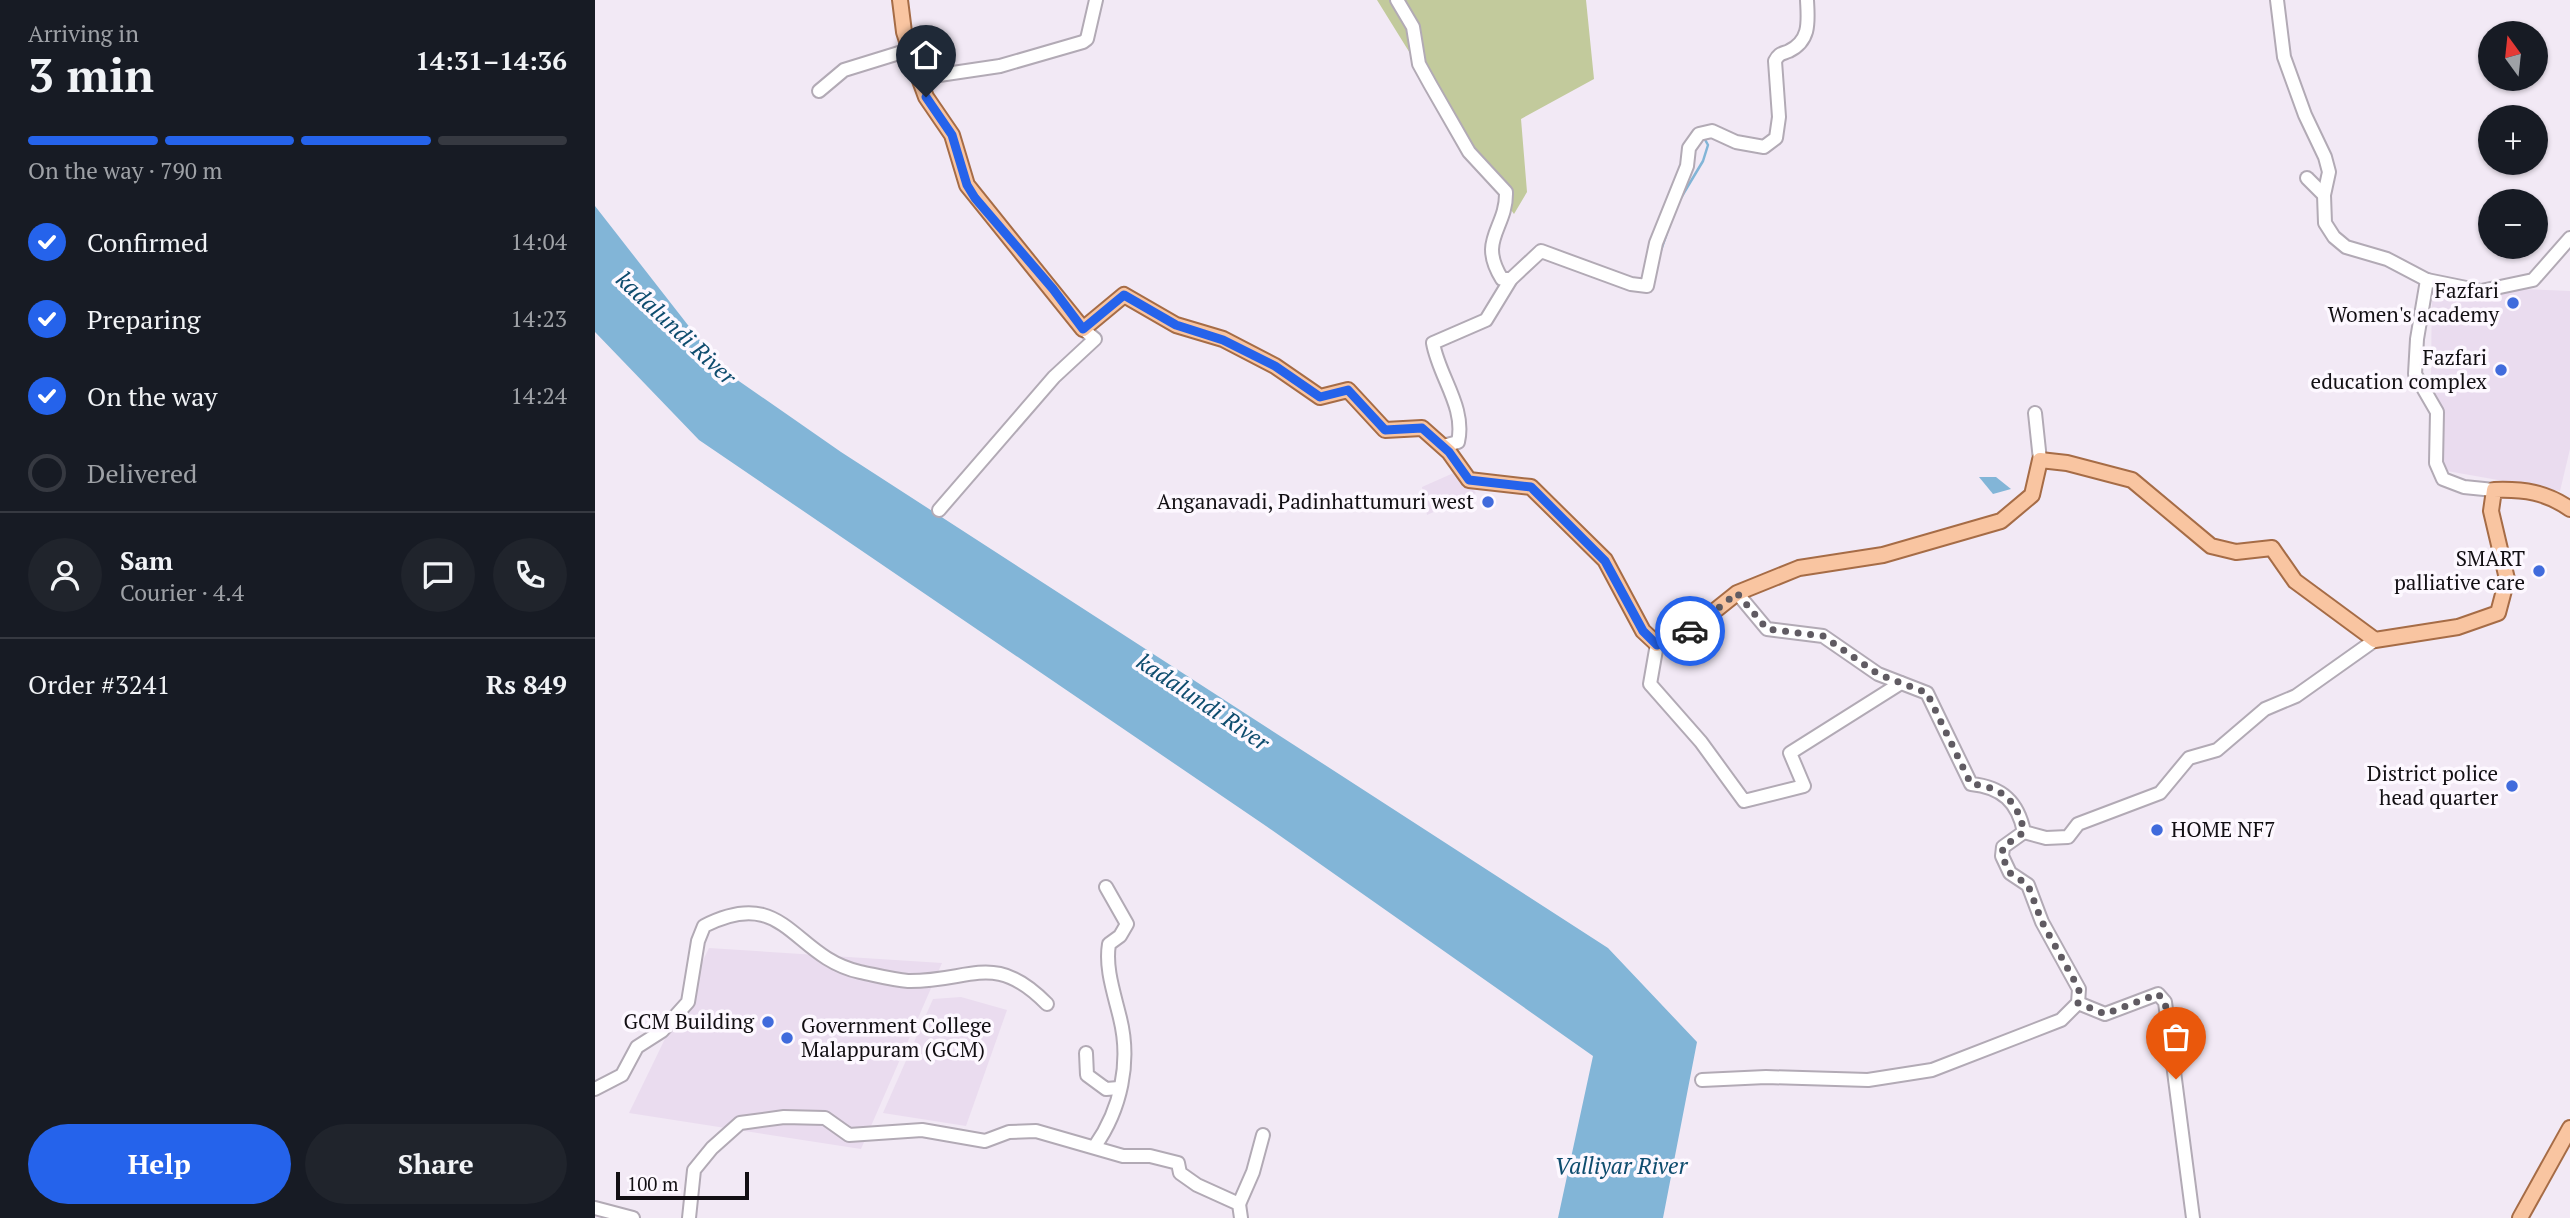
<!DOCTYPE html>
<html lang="en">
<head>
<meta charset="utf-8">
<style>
  :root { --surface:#171b24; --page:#20242c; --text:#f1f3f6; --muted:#9ea1a6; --line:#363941; --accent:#2563eb }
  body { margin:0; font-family:"PT Serif",serif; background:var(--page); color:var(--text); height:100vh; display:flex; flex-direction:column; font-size:26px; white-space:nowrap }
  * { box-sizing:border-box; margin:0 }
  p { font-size:23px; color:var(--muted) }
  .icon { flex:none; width:38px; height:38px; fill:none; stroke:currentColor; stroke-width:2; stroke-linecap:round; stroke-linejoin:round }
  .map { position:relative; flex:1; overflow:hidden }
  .panel { display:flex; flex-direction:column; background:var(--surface); width:595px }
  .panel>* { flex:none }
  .needle { width:46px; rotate:345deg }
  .tools { position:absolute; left:1883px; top:21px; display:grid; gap:14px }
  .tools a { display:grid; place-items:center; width:70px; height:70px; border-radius:50%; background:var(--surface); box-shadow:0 2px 5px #0004; font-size:35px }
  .scale { position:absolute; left:21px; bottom:18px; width:133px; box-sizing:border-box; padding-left:7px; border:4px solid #120f13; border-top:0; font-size:19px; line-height:24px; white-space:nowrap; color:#120f13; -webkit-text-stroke:5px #fdf8ff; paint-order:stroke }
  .pin { position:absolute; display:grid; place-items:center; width:60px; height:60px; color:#fff; margin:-72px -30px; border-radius:50% 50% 50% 0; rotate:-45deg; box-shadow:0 0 7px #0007 }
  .pin .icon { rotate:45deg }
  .courier { position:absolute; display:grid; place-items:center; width:70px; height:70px; margin:-35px; border:5px solid #2563eb; border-radius:50%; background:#fff; color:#222; box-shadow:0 2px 9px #0007 }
  .headline em { font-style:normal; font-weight:700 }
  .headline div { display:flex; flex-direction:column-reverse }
  .headline { display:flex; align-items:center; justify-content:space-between; height:119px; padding:0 28px }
  h1 { font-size:46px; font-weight:700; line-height:52px }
  .bar { display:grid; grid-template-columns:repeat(4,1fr); gap:10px 7px; align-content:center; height:84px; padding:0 28px }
  .bar i { height:9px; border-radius:5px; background:var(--line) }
  .bar .selected { background:var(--accent) }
  .bar p { grid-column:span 4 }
  .line { display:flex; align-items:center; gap:18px; padding:0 28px; border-top:2px solid var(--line) }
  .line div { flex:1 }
  .round { display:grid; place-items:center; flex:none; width:74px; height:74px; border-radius:37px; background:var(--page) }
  ol { padding:0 28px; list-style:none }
  li { display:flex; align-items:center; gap:21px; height:77px }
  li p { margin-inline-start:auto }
  li .icon { padding:7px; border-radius:50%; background:var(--accent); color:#fff; stroke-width:4 }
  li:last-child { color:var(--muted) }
  li i { width:38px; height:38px; border:4px solid var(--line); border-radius:50% }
  .action { display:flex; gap:14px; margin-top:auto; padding:14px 28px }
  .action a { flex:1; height:80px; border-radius:42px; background:var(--accent); color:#fff; font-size:28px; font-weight:700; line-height:80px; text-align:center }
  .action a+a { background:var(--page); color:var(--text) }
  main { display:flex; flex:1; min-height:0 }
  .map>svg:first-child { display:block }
  .built { fill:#eadcef }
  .green { fill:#c2ca9c }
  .water { fill:#82b5d7 }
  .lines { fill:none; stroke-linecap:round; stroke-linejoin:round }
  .stream { stroke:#82b5d7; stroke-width:2.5 }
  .minor-casing { stroke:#b2aab5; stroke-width:16 }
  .major-casing { stroke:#a66c46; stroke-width:18 }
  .minor { stroke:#fff; stroke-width:12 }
  .major { stroke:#f9c5a1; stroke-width:14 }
  .done { stroke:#605b62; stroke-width:7; stroke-dasharray:0 12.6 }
  .route { stroke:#2563eb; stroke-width:9 }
  .poi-dot { fill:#406bdc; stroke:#fdf8ff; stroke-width:2.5 }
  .labels { text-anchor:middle; stroke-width:7; stroke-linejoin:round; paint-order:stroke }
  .poi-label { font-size:21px; fill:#120f13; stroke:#fdf8ff; text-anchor:end }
  .water-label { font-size:23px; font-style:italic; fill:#0e4c6e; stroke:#fdf8ff }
</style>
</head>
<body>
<main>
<section class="panel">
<div class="headline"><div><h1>3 min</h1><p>Arriving in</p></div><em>14:31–14:36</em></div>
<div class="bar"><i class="selected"></i><i class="selected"></i><i class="selected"></i><i></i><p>On the way · 790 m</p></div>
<ol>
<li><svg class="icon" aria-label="check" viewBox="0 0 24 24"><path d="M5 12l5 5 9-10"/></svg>Confirmed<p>14:04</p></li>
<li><svg class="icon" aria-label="check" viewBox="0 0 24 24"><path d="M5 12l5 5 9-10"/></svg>Preparing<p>14:23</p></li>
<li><svg class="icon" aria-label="check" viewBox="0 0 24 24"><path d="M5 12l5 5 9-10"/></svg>On the way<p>14:24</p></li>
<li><i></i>Delivered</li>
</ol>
<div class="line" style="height:126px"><a class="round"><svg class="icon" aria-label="person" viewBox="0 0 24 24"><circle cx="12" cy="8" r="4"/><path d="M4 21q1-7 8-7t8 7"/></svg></a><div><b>Sam</b><p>Courier · 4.4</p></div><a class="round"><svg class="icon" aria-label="chat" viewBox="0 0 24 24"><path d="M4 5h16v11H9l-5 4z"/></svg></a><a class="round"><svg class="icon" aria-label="phone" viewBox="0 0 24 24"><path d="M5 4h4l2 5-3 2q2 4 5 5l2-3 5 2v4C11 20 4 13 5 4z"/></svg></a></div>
<div class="line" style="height:91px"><div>Order #3241</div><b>Rs 849</b></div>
<div class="action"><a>Help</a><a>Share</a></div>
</section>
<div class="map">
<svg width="1975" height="1218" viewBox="0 0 1975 1218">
  <rect width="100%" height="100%" fill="#f2e9f5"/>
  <g class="built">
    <path d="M1837,285L1975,291V449L1965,491L1835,468Z"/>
    <path d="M863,471L881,493L832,515L827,487Z"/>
    <path d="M114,948L347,963L266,1149L34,1113Z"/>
    <path d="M366,997L412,1010L371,1126L288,1113L338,999Z"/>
  </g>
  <path class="green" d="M782,0H991L999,79L926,119L932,192L919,214L893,179Z"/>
  <g class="water">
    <path d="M0,206L128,370L246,452L1013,948L1102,1042L1068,1218H963L998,1056L671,826L104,440L0,332Z"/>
    <path d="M1384,477H1401L1416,489L1398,494Z"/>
  </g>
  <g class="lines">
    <g class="stream">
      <path d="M1084,201L1108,161L1113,145L1108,136"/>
      <path d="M1066,250L1075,224"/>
    </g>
    <defs>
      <g id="minor">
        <path d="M802,0L818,27L824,64L835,84L874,152L911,192C912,229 882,239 907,279H916"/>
        <path d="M1682,0L1689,57L1710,115L1730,157L1734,172L1729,195L1730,223L1739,237L1751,247L1792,259L1832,280L1886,291L1938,280L1975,238"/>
        <path d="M324,78L405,66L488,42L492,39L501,0"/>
        <path d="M224,91L249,70L317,49"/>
        <path d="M1712,178L1729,195"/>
        <path d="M1832,280L1822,339L1820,374L1842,412L1841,463L1848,479L1869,487L1899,490"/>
        <path d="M1440,413L1445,460"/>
        <path d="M848,446L863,442C871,407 844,377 838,343L891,320L916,279L946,251L1036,284L1052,286L1061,243L1092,166L1094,148L1104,134L1117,131L1141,142L1169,147L1181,138L1184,117L1180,61C1184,53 1187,54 1194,51C1216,40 1213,21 1212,0"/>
        <path d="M344,510L459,377L500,339L488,329"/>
        <path d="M1142,593L1172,629L1228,636L1283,674L1332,693L1376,784C1407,787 1423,802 1429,832L1451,838L1473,837L1483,824L1565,793L1594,758L1622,750L1670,709L1701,696L1780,640"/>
        <path d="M1062,644L1055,684L1106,742L1149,801L1209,786L1195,753L1306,683"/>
        <path d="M1483,1003L1510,1014L1563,994L1570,1002L1598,1218"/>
        <path d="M491,1053L492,1075L511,1089L524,1088"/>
        <path d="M1107,1080L1171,1077L1273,1080L1337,1070L1466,1020L1483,1003L1484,989L1447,922L1433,885L1415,873L1407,856L1408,847L1429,832"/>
        <path d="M0,1089L27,1075L42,1047L67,1031L93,1002L103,941L109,926C191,884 197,957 265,972C280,975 298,980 313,981C376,982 399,950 452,1004"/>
        <path d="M500,1146C526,1109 536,1062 525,1018C519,993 510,968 514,944L525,936L532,924L511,887"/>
        <path d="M644,1204L658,1172L668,1135"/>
        <path d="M0,1208L38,1218"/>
        <path d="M94,1218L99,1170L117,1148L145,1123L189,1117L230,1118L254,1135L327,1130L390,1141L414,1132L441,1131L528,1156H555L583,1163L585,1173L602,1185L644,1204L646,1218"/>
      </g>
      <g id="major">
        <path d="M305,0L309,32L324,78L331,97L357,135L372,185L488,329L529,295L581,325L628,339L680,366L725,397L753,390L790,430L827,428L854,452L874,480L936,487L1010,560L1048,631L1062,644L1092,633L1142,593L1204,568L1288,555L1406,521L1437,495L1445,460L1472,463L1537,480L1616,546L1641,552L1677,548L1700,581L1780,640L1863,627L1903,613L1912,579L1896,511L1899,490C1929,489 1951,492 1975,509"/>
        <path d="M1925,1218L1975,1128"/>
      </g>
    </defs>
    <use href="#minor" class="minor-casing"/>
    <use href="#major" class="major-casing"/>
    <use href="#minor" class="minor"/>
    <use href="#major" class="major"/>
  </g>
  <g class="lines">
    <path class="done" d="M1095,631L1142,593L1172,629L1228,636L1283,674L1332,693L1376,784C1407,787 1423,801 1429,832L1408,847L1407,856L1415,873L1433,885L1447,922L1484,989L1483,1003L1510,1014L1563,994L1570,1002L1581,1079"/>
    <path class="route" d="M331,97L357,135L372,185L380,198L458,289L488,329L529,295L581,325L628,340L680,366L725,397L753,390L790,430L827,428L854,452L874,480L936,487L1010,561L1048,631L1062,645L1095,631"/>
  </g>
  <g class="poi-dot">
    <circle cx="1918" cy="303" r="7"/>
    <circle cx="1906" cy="370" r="7"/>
    <circle cx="893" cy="502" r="7"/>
    <circle cx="1944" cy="571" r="7"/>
    <circle cx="1917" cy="786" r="7"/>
    <circle cx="1562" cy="830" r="7"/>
    <circle cx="173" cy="1022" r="7"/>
    <circle cx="192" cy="1038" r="7"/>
  </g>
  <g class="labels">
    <g class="poi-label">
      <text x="1904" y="298">Fazfari<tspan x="1904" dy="24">Women's academy</tspan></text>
      <text x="1892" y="365">Fazfari<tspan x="1892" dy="24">education complex</tspan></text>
      <text x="879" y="509">Anganavadi, Padinhattumuri west</text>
      <text x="1930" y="566">SMART<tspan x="1930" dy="24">palliative care</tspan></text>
      <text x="1903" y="781">District police<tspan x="1903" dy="24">head quarter</tspan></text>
      <text x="1576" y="837" text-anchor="start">HOME NF7</text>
      <text x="159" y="1029">GCM Building</text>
      <text x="206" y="1033" text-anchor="start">Government College<tspan x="206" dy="24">Malappuram (GCM)</tspan></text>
    </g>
    <g class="water-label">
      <text transform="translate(81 328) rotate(43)" y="8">kadalundi River</text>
      <text transform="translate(608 702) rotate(34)" y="8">kadalundi River</text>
      <text x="1026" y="1174">Valliyar River</text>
    </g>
  </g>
</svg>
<div class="tools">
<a><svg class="needle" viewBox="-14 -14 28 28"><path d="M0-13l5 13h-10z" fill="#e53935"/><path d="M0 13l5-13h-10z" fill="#9ea1a6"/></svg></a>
<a>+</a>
<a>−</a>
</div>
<div class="scale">100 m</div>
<div class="pin" style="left:1581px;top:1079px;background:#ea580c"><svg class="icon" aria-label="bag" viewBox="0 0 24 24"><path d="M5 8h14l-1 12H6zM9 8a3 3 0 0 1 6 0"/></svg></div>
<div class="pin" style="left:331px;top:97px;background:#1f2937"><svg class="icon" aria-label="home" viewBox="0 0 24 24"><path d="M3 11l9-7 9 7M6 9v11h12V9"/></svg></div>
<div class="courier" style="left:1095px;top:631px"><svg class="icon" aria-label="car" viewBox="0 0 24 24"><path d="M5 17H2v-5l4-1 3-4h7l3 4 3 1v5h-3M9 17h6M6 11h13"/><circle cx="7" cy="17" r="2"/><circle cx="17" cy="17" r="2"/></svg></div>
</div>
</main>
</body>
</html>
